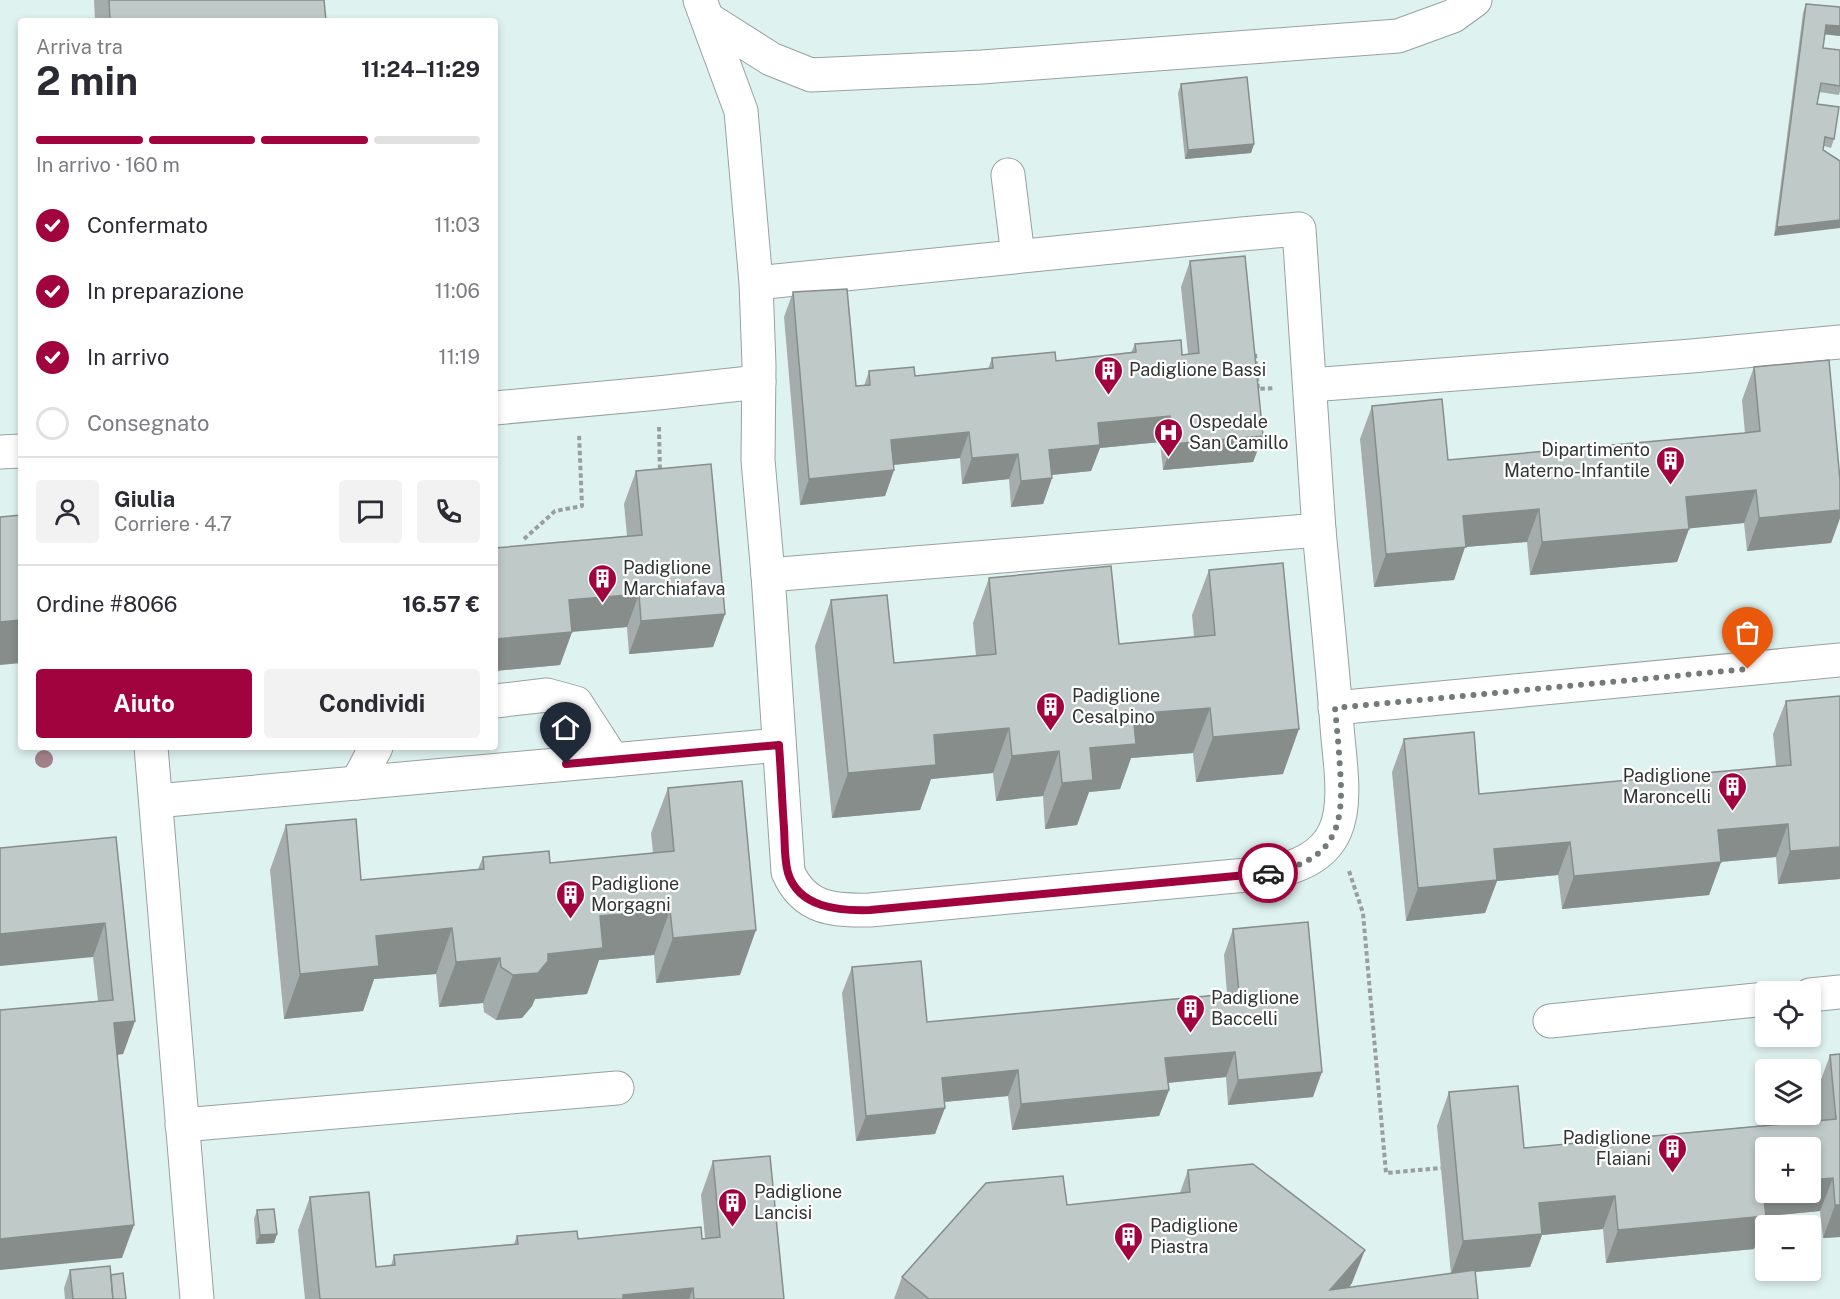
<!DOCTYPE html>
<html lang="it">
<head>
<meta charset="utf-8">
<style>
  :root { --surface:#fff; --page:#f2f2f3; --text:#2b2b33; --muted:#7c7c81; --line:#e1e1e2; --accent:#a1033f }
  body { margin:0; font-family:"Public Sans",sans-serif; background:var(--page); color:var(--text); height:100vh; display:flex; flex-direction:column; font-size:22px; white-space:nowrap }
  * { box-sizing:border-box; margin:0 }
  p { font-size:20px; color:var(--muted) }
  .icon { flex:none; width:33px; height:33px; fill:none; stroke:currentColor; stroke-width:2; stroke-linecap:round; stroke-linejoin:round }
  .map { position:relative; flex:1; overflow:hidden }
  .drawer { position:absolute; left:18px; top:18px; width:480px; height:732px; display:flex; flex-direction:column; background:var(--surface); border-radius:6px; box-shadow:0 3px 9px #0003 }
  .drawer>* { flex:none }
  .buttons { position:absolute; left:1755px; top:981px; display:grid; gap:12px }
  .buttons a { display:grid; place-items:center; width:66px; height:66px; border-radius:6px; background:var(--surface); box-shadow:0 3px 9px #0003; font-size:30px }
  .pin { position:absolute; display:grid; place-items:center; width:51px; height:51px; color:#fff; margin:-62px -26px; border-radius:50% 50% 50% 0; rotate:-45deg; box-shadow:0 0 6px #0007 }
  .pin .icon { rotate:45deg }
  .courier { position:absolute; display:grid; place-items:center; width:60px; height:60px; margin:-30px; border:4px solid #a1033f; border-radius:50%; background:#fff; color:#222; box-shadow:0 2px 8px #0007 }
  .overview em { font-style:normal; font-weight:700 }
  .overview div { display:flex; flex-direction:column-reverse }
  .overview { display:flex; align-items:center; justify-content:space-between; height:102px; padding:0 18px }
  h1 { font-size:39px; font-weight:700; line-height:45px }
  .bar { display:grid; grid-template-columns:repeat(4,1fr); gap:9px 6px; align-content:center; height:72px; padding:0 18px }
  .bar i { height:8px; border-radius:4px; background:var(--line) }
  .bar .active { background:var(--accent) }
  .bar p { grid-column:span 4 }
  .line { display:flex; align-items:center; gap:15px; padding:0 18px; border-top:2px solid var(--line) }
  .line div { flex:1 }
  .round { display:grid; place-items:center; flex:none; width:63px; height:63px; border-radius:6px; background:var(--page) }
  ol { padding:0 18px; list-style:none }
  li { display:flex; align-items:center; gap:18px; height:66px }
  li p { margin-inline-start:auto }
  li .icon { padding:6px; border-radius:50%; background:var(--accent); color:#fff; stroke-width:4 }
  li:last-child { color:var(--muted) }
  li i { width:33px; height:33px; border:3px solid var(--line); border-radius:50% }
  .action { display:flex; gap:12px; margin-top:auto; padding:12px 18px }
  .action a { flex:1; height:69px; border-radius:6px; background:var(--accent); color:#fff; font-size:24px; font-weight:700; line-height:69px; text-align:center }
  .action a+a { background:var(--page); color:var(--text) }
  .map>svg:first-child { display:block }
  .built { fill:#def2ef; fill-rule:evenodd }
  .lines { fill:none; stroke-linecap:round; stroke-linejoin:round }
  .minor-casing { stroke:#98a1a0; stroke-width:35 }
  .path { stroke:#989f9e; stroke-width:4; stroke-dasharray:4.5 3; stroke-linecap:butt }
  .minor { stroke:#fff; stroke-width:33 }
  .tree { fill:#a38089 }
  .wall { fill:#a4adab }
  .shaded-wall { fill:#868d8b }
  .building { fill:#bfc9c7; stroke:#868d8b; stroke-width:1.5 }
  .done { stroke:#747a79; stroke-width:6; stroke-dasharray:0 10.8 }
  .route { stroke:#a1033f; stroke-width:8 }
  .labels { text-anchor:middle; stroke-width:4.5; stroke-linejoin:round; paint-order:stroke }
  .poi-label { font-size:18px; fill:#303433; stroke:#fff; text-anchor:start }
</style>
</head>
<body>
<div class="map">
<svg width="1840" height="1299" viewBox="0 0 1840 1299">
  <rect width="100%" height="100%" fill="#f1fbfa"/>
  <path class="built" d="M0,0H1840V1299H0ZM21,21H495V747H21ZM1766,992H1810V1036H1766ZM1766,1070H1810V1114H1766ZM1766,1148H1810V1192H1766ZM1766,1226H1810V1270H1766Z"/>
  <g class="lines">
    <defs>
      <g id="minor">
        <path d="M700,0L741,111L756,283L759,365L758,460L768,575L1319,530L1299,229L1242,234L756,283"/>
        <path d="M708,19L771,59L811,75L982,67L1398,36L1453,16L1475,0"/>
        <path d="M1008,175L1018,256"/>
        <path d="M1310,385L1692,356L1840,342"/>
        <path d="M495,408L658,393L759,382"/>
        <path d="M0,452L21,451"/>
        <path d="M768,575L788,872C804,909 834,911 870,910L1268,873C1295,868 1323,858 1335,831C1348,802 1339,757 1337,726C1332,661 1325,595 1319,530"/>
        <path d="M495,701L547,695L576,703L613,760"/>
        <path d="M1335,708L1840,660"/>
        <path d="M151,747L197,1299"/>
        <path d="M357,783L376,747"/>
        <path d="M156,801L779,745"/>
        <path d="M1810,995L1840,992"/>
        <path d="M1550,1021L1766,999"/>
        <path d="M182,1125L617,1088"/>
      </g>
    </defs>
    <use href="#minor" class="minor-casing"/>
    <g class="path">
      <path d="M1255,354L1258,389L1275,388"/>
      <path d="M659,427L660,474"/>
      <path d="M524,539L555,511L582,506L579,434"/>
      <path d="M1349,871L1363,913L1386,1173L1441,1168"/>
    </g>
    <use href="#minor" class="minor"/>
  </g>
  <circle class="tree" cx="44" cy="759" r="9"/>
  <g class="wall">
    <path d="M94,0H324L326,21H95Z"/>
    <path d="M1806,4L1840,36L1825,34L1823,48L1840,50V91L1839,95L1819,92L1817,104L1834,139L1831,148L1824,146L1774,236L1803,13Z"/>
    <path d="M1181,84L1254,144L1251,153L1185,159L1178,93Z"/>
    <path d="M1190,261L1263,436L1253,462L1163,470L1160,442L1100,448L1091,471L1052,475V478L1043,504L1011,507L1009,479L962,484L960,458L894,465V470L885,496L800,505L784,317L793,292L856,386H864L869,371L915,376L988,369L992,358L1056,361L1131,353L1135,344L1182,355L1188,354L1181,287Z"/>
    <path d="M1754,367L1840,480V518L1831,543L1747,551L1744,523L1689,528L1677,562L1530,575L1527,542L1465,547L1454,580L1374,587L1360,439L1372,406L1448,460L1745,433L1742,400Z"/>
    <path d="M636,471L725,614L713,647L629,654L627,627L572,632L560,665L495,671V548L627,536L624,504Z"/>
    <path d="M1209,570L1283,774L1196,782L1193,753L1131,758L1120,789L1089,792L1077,825L1045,829L1043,796L996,801L993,773L931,779L920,810L832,818L815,646L831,600L894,663L976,656L973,623L989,578L1119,644L1194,637L1192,615Z"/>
    <path d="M1840,696V879L1778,884L1776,857L1721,862L1709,895L1562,909L1558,875L1497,881L1485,913L1406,921L1392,772L1404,739L1479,794L1776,766L1773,734L1786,701Z"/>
    <path d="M668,788L740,975L656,983L654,955L599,960L587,994L535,999L532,1006L522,1018L496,1020L484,1012L483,1003L439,1007L436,974L374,979L363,1011L284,1019L270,870L286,825L361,880L478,869L483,857L550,863L653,853L651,833Z"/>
    <path d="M116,837L135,1021L123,1054L117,1055L122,1258L0,1010L98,1001L93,957Z"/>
    <path d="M1233,929L1313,1097L1228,1105L1226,1077L1168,1083L1169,1090L1159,1116L1012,1130L1008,1096L944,1102L935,1134L856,1141L842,993L852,967L927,1022L1227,994L1224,955Z"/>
    <path d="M1840,1054V1237L1823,1238L1820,1211L1766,1216L1754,1249L1606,1263L1603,1229L1542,1235L1530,1267L1475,1272L1478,1299H894L902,1277L1067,1205L1180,1193L1188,1170L1352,1283L1349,1288L1451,1274L1437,1126L1449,1092L1524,1148L1821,1120L1818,1088L1830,1055Z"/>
    <path d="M713,1161L784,1299H305L298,1230L310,1197L376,1267L391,1266L394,1255L514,1244L517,1236L578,1239L705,1238L701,1195Z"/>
    <path d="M257,1210L277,1234L274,1243L256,1244L254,1219Z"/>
    <path d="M70,1270L111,1275L126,1299H65L64,1288Z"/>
  </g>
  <g class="shaded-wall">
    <path d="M1826,25L1840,26V36L1822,34Z"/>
    <path d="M1254,144L1251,153L1185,159L1188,150Z"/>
    <path d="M1840,220V228L1774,236L1777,227Z"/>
    <path d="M1170,416L1160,442L1100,448L1091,471L1040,476L1049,450L1098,423Z"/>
    <path d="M969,432L960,458L882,466L891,440Z"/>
    <path d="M1263,436L1253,462L1163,470L1172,444Z"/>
    <path d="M1018,454L1009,479L962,484L972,458Z"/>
    <path d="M894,470L885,496L800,505L809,479Z"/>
    <path d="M1052,478L1043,504L1011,507L1021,481Z"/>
    <path d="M1756,490L1744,523L1674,530L1686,497Z"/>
    <path d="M1539,509L1527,542L1465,547L1454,580L1374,587L1386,554L1463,516Z"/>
    <path d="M1840,510V518L1831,543L1747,551L1759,518Z"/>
    <path d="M1689,529L1677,562L1530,575L1542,542Z"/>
    <path d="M639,594L627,627L556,633L569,600Z"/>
    <path d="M725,614L713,647L629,654L641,621Z"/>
    <path d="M21,620V663L0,665V622Z"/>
    <path d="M572,632L560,665L495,671V639Z"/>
    <path d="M1210,708L1193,753L1131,758L1120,789L1089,792L1077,825L1045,829L1062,783L1090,748L1133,714Z"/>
    <path d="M1009,728L993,773L931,779L920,810L832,818L848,773L934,735Z"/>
    <path d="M1299,729L1283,774L1196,782L1213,737Z"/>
    <path d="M1059,751L1043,796L996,801L1012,756Z"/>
    <path d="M1788,824L1776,857L1706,863L1718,830Z"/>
    <path d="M1570,842L1558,875L1497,881L1485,913L1406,921L1418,888L1494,849Z"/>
    <path d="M1840,847V879L1778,884L1790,851Z"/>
    <path d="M1721,862L1709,895L1562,909L1574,876Z"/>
    <path d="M670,910L654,955L599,960L587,994L535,999L532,1006L522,1018L496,1020L513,975L548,954L600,916Z"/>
    <path d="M105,923L93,957L0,966V934Z"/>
    <path d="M452,928L436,974L374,979L363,1011L284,1019L300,974L376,936Z"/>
    <path d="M756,930L740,975L656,983L673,938Z"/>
    <path d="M500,958L483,1003L439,1007L456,962Z"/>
    <path d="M135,1021L123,1054L102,1056L114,1023Z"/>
    <path d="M1235,1052L1226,1077L1156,1084L1165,1058Z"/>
    <path d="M1018,1070L1008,1096L932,1103L942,1078Z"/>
    <path d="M1322,1072L1313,1097L1228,1105L1238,1080Z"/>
    <path d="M1169,1090L1159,1116L1012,1130L1021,1104Z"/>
    <path d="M945,1108L935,1134L856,1141L866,1116Z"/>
    <path d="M1833,1178L1820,1211L1766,1216L1754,1249L1606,1263L1618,1230L1762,1184H1766V1192H1810V1180Z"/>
    <path d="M1615,1196L1603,1229L1542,1235L1530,1267L1451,1274L1463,1241L1539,1203Z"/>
    <path d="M1835,1205H1840V1237L1823,1238Z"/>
    <path d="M134,1225L122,1258L0,1270V1239Z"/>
    <path d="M277,1234L274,1243L256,1244L260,1235Z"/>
    <path d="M1365,1250L1352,1283L1339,1299L1330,1290Z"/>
    <path d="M693,1288L689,1299H621L623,1295Z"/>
  </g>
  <g class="building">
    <path d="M109,0H324L326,21H110Z"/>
    <path d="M1806,4L1840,7V26L1826,25L1823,48L1840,50V86L1821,83L1817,104L1839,107L1834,139L1825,137L1823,150L1840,161V220L1777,227Z"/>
    <path d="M1247,77L1254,144L1188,150L1181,84Z"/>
    <path d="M1245,256L1263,436L1172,444L1170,416L1098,423L1100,445L1049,450L1052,478L1021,481L1018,454L972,458L969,432L891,440L894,470L809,479L793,292L847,289L856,386L870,385L869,371L914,367L915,376L993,368L992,358L1055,352L1056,361L1136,352L1135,344L1181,340L1182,355L1199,353L1190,261Z"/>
    <path d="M1829,360L1840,480V510L1759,518L1756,490L1686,497L1689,529L1542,542L1539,509L1463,516L1466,547L1386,554L1372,406L1442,399L1448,460L1744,433L1760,431L1754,367Z"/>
    <path d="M711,464L725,614L641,621L639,594L569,600L572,632L495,639V548L642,535L636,471Z"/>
    <path d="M21,515V620L0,622V517Z"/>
    <path d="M1283,563L1299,729L1213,737L1210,708L1133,714L1136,744L1090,748L1093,780L1062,783L1059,751L1012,756L1009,728L934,735L936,765L848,773L831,600L887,595L894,663L996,654L989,578L1111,566L1119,644L1215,635L1209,570Z"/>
    <path d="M1840,696V847L1790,851L1788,824L1718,830L1721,862L1574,876L1570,842L1494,849L1497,880L1418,888L1404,739L1474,732L1479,794L1791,765L1786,701Z"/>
    <path d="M742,781L756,930L673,938L670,910L600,916L603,948L548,954V961L538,973L513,975L501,967L500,958L456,962L452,928L376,936L379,966L300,974L286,825L356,819L361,880L484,869L483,857L549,851L550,863L674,851L668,788Z"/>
    <path d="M116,837L135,1021L114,1023L134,1225L0,1239V1009V1010L113,1000L105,923L0,934V848Z"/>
    <path d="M1308,922L1322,1072L1238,1080L1235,1052L1165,1058L1169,1090L1021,1104L1018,1070L942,1078L945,1108L866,1116L852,967L921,961L927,1022L1239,993L1233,929Z"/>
    <path d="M1840,1054V1205H1835L1833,1178L1810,1180V1148H1766V1184H1762L1766,1216L1618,1230L1615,1196L1539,1203L1542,1234L1463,1241L1449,1092L1518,1086L1524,1148L1836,1119L1830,1055Z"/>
    <path d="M770,1156L784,1299H694L693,1288L623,1295V1299H320L310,1197L369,1192L376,1267L395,1265L394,1255L518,1244L517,1236L577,1231L578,1239L701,1227L702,1239L720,1237L713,1161Z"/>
    <path d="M1253,1164L1365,1250L1330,1290L1475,1270L1478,1299H929L902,1277L986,1183L1063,1176L1067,1205L1190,1192L1188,1170Z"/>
    <path d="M274,1209L277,1234L260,1235L257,1210Z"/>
    <path d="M110,1266L113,1299H73L70,1270Z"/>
    <path d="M123,1273L126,1299H113L111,1275Z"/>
  </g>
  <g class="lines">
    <path class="done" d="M1268,873C1333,862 1345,830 1340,769C1339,749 1337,729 1335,708L1748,669"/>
    <path class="route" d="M566,764L779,745C781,772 782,800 784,828C785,842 784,859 788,873C799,908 839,911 870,910L1268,873"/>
  </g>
  <defs>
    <symbol id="building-pin" viewBox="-11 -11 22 30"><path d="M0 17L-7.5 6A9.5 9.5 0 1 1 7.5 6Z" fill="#a1033f" stroke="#fff"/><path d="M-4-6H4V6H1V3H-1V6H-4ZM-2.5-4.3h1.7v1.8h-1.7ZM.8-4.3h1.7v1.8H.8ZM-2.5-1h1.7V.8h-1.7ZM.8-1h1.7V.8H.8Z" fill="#fff"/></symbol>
    <symbol id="hospital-pin" viewBox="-11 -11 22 30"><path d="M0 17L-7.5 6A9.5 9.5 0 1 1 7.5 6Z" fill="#a1033f" stroke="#fff"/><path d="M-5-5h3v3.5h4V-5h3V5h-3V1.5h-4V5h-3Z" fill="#fff"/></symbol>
  </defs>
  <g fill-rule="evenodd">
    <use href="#building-pin" x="1092" y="354" width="33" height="45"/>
    <use href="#hospital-pin" x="1152" y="416" width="33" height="45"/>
    <use href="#building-pin" x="1654" y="444" width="33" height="45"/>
    <use href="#building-pin" x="586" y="562" width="33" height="45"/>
    <use href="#building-pin" x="1034" y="690" width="33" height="45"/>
    <use href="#building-pin" x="1716" y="770" width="33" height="45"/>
    <use href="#building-pin" x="554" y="878" width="33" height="45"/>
    <use href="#building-pin" x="1174" y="992" width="33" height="45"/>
    <use href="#building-pin" x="1656" y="1132" width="33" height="45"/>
    <use href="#building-pin" x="716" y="1186" width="33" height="45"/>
    <use href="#building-pin" x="1112" y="1220" width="33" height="45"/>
  </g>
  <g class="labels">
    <g class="poi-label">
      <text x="1129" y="376">Padiglione Bassi</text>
      <text x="1189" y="428">Ospedale<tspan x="1189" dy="21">San Camillo</tspan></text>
      <text x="1650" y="456" text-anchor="end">Dipartimento<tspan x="1650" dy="21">Materno-Infantile</tspan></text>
      <text x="623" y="574">Padiglione<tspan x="623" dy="21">Marchiafava</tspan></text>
      <text x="1072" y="702">Padiglione<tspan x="1072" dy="21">Cesalpino</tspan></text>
      <text x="1711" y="782" text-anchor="end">Padiglione<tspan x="1711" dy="21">Maroncelli</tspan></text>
      <text x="591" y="890">Padiglione<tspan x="591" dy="21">Morgagni</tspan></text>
      <text x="1211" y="1004">Padiglione<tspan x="1211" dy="21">Baccelli</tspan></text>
      <text x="1651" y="1144" text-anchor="end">Padiglione<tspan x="1651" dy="21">Flaiani</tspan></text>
      <text x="754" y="1198">Padiglione<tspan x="754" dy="21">Lancisi</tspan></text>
      <text x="1150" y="1232">Padiglione<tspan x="1150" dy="21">Piastra</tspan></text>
    </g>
  </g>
</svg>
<div class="buttons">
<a><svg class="icon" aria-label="locate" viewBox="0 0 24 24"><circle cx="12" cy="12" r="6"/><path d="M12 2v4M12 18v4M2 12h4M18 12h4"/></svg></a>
<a><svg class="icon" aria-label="layers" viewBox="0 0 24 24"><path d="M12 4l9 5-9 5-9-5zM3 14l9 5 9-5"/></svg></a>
<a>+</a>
<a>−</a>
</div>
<div class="pin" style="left:1748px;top:669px;background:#ea580c"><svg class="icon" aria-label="bag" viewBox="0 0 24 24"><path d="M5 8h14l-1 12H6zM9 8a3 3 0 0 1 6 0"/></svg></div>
<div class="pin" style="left:566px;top:764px;background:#1f2937"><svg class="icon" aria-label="home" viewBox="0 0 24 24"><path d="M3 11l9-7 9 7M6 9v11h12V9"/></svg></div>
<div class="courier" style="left:1268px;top:873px"><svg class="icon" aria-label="car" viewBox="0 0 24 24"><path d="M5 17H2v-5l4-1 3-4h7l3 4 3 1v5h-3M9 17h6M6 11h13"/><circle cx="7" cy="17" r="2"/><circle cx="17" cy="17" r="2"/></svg></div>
<section class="drawer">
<div class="overview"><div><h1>2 min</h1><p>Arriva tra</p></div><em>11:24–11:29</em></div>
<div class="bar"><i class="active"></i><i class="active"></i><i class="active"></i><i></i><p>In arrivo · 160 m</p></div>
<ol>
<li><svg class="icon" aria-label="check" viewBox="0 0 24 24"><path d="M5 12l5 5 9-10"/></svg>Confermato<p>11:03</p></li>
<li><svg class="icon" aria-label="check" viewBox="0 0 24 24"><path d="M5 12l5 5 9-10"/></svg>In preparazione<p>11:06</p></li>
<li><svg class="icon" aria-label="check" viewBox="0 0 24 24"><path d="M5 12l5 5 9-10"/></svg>In arrivo<p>11:19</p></li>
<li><i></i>Consegnato</li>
</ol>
<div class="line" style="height:108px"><a class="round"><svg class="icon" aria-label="person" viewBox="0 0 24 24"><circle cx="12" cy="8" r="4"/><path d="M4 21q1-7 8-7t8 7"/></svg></a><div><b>Giulia</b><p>Corriere · 4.7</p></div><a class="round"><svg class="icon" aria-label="chat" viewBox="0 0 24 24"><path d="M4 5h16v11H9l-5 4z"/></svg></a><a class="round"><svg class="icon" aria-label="phone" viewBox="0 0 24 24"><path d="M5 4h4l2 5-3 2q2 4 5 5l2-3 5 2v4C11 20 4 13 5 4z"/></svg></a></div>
<div class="line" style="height:78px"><div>Ordine #8066</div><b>16.57 €</b></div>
<div class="action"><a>Aiuto</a><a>Condividi</a></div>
</section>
</div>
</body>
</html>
